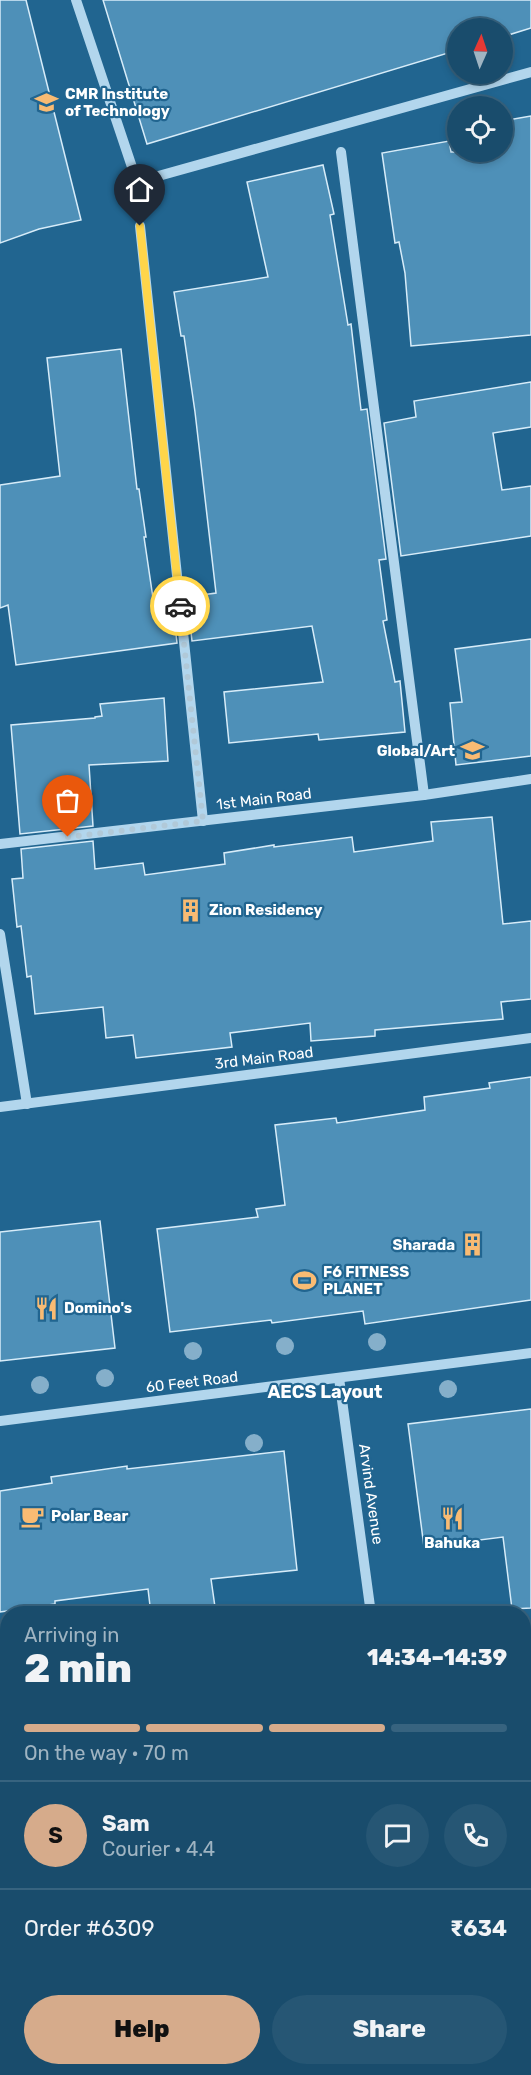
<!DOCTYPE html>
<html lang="en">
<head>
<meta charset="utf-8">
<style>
  :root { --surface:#194c6c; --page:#265674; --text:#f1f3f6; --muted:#9fb4c2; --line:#37637f; --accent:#d6ab8b }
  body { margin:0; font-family:Rubik,sans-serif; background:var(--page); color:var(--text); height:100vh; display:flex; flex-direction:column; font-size:22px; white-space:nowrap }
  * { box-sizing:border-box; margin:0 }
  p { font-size:20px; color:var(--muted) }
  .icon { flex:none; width:33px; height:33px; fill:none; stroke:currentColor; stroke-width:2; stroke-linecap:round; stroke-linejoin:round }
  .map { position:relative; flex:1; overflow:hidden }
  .drawer { position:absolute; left:0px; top:1606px; width:531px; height:470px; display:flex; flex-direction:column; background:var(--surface); border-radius:24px 24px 0 0; box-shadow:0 3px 9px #0003,0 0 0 2px var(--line) }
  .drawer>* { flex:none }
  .needle { width:39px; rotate:3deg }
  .buttons { position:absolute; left:447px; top:18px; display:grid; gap:12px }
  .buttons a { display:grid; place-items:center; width:66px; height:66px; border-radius:50%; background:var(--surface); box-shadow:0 3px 9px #0003,0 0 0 2px var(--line); font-size:30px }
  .pin { position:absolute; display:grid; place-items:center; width:51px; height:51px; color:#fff; margin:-62px -26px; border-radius:50% 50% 50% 0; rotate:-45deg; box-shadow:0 0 6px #0007 }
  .pin .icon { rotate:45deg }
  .courier { position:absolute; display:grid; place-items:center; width:60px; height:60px; margin:-30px; border:4px solid #ffd54a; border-radius:50%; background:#fff; color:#222; box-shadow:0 2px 8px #0007 }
  .summary em { font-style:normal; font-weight:800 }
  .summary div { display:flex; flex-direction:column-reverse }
  .summary { display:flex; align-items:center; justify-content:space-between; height:102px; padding:0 24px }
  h1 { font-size:39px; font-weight:800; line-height:45px }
  .bar { display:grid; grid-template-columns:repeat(4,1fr); gap:9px 6px; align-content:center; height:72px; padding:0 24px }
  .bar i { height:8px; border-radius:4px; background:var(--line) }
  .bar .active { background:var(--accent) }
  .bar p { grid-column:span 4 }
  .line { display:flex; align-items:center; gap:15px; padding:0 24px; border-top:2px solid var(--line) }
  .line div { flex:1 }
  .round { display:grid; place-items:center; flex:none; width:63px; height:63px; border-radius:32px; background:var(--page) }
  .action { display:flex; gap:12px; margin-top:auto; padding:12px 24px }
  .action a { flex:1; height:69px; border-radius:36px; background:var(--accent); color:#111; font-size:24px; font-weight:800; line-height:69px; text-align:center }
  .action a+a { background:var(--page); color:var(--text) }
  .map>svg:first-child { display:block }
  .building { fill:#4e90b8; stroke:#d7ecf9; stroke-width:1.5 }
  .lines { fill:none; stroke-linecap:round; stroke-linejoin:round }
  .minor { stroke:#b2d6ed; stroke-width:10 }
  .tree { fill:#85afca }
  .done { stroke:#b1c9d8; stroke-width:6; stroke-dasharray:0 10.8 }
  .route { stroke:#ffd54a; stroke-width:8 }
  .labels { text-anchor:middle; stroke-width:4.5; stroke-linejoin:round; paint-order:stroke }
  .poi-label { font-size:15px; font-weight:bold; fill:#fff; stroke:#216590; text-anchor:start }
  .street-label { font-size:15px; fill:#fff; stroke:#216590 }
  .quarter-label { font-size:18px; font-weight:bold; fill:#fff; stroke:#216590 }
</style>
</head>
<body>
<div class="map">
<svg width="531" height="2075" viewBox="0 0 531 2075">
  <rect width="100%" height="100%" fill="#216590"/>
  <g class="building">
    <path d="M0,0H26L81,220L39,229L0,243Z"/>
    <path d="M103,0H531V28L502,37V28H458V50L147,144Z"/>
    <path d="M531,116V335L411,346L405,273L399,242L395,243L382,153L449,141L451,152H502V121Z"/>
    <path d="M323,165L334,214L330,215L348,325L351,324L361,410L367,409L386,559L379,560L387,620L383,621L395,682L400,681L405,732L319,740L318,734L229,743L224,692L323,682L312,626L192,641L187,597L216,593L195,412L184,336H181L174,292L268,277L247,182Z"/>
    <path d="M121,349L137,489H139L146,537H144L153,598H155V601L172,599L177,643L16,665L8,605L0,608V485L60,476L47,358Z"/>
    <path d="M531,382V427L493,433L502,490L531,486V536L401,556L384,423L416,417L414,401Z"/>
    <path d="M531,639V756L456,765L450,703L462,702L455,649Z"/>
    <path d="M164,698L168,761L89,765L93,826L20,834L11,725L95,718V717L102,716L100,704Z"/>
    <path d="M492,817L503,924L531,921V999L501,1002L503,1019L375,1030V1036L311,1041L310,1023L230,1033L232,1047L136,1058L133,1035L106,1038L103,1007L35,1014L31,976L27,977L21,926L17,927L12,879L23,878L21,849L93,841L95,869L143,863L145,875L225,864L224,853L274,845V847L352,837L354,852L433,841L431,822Z"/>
    <path d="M531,1077V1300L365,1324L363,1311L272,1323L271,1320L170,1332L157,1229L258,1217L256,1209L285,1205L275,1125L336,1118L337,1123L425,1110L424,1097L490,1088L489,1083Z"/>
    <path d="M100,1221L115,1348L0,1361V1232Z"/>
    <path d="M531,1409V1608L512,1609L503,1537L424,1547L408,1424Z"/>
    <path d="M284,1451L297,1570L211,1579L216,1614H151L148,1589L55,1601V1604L0,1612V1491L52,1483L51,1477L127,1466V1469Z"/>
  </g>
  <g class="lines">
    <g class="minor">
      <path d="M76,0L137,182L531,72"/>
      <path d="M341,152L424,795"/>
      <path d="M140,226L203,821"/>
      <path d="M0,844L424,795L531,779"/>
      <path d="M0,934L27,1104"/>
      <path d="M0,1107L531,1038"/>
      <path d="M339,1378L371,1614"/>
      <path d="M0,1421L531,1353"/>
      <path d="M524,1705L531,1704"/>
      <path d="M0,1778L8,1777"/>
      <path d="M524,1963L531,1962"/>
      <path d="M0,2036L8,2035"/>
      <path d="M431,2068L432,2075"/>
    </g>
  </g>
  <g class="tree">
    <circle cx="377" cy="1342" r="9"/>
    <circle cx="285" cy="1346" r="9"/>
    <circle cx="193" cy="1351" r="9"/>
    <circle cx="105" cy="1378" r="9"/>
    <circle cx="40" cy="1385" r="9"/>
    <circle cx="448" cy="1389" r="9"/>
    <circle cx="254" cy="1443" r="9"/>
  </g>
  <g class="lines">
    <path class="done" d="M68,837L203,821L180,606"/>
    <path class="route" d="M140,226L180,606"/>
  </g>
  <defs>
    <symbol id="university-bare" viewBox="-9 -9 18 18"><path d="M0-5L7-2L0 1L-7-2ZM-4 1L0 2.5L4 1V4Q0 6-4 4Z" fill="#f9bb73" stroke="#216590" stroke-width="2.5" paint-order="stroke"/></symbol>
    <symbol id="school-bare" viewBox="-9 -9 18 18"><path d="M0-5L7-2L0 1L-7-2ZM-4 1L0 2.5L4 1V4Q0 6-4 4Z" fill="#f9bb73" stroke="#216590" stroke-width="2.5" paint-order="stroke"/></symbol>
    <symbol id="building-bare" viewBox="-9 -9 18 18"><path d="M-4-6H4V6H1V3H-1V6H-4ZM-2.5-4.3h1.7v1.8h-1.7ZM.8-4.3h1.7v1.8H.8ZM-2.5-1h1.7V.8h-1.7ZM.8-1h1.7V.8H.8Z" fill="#f9bb73" stroke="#216590" stroke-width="2.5" paint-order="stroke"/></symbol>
    <symbol id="stadium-bare" viewBox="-9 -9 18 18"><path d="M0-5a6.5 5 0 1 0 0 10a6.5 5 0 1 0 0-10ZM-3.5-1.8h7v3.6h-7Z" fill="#f9bb73" stroke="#216590" stroke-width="2.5" paint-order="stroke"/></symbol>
    <symbol id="restaurant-bare" viewBox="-9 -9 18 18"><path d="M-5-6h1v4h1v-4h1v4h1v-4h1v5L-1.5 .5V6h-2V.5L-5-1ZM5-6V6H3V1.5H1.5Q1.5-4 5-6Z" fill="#f9bb73" stroke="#216590" stroke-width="2.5" paint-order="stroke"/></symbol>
    <symbol id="cafe-bare" viewBox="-9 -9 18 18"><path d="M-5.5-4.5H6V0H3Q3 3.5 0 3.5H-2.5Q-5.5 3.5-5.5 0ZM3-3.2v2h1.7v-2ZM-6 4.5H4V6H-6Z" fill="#f9bb73" stroke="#216590" stroke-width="2.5" paint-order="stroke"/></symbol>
  </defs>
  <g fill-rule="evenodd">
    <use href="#university-bare" x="30" y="86" width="33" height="33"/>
    <use href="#school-bare" x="456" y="734" width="33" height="33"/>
    <use href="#building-bare" x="174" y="894" width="33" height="33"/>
    <use href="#building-bare" x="456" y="1228" width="33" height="33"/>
    <use href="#stadium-bare" x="288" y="1264" width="33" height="33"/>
    <use href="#restaurant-bare" x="30" y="1292" width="33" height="33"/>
    <use href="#cafe-bare" x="16" y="1500" width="33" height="33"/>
    <use href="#restaurant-bare" x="436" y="1502" width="33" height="33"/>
  </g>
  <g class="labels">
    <g class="poi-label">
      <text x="65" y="99">CMR Institute<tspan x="65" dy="17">of Technology</tspan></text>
      <text x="455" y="756" text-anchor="end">Global/Art</text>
      <text x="209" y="915">Zion Residency</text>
      <text x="455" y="1250" text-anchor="end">Sharada</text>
      <text x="323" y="1277">F6 FITNESS<tspan x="323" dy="17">PLANET</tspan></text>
      <text x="64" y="1313">Domino's</text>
      <text x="51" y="1521">Polar Bear</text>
      <text x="452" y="1548" text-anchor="middle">Bahuka</text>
    </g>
    <g class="street-label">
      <text transform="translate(264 799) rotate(-7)" y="5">1st Main Road</text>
      <text transform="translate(264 1058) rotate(-7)" y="5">3rd Main Road</text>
      <text transform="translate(192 1382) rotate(-7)" y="5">60 Feet Road</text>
      <text transform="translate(371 1494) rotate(82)" y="5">Arvind Avenue</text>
    </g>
    <g class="quarter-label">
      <text x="325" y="1398">AECS Layout</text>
    </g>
  </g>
</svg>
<div class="buttons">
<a><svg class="needle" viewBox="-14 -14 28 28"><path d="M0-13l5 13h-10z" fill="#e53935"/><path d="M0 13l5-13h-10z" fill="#9fb4c2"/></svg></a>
<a><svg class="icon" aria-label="locate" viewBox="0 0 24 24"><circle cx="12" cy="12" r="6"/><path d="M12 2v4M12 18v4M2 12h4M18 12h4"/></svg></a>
</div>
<div class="pin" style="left:68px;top:837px;background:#ea580c"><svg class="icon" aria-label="bag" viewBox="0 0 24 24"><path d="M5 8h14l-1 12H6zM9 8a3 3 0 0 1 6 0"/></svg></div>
<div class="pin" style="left:140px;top:226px;background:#1f2937"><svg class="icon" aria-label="home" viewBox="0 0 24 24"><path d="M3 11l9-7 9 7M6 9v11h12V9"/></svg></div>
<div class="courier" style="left:180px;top:606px"><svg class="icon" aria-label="car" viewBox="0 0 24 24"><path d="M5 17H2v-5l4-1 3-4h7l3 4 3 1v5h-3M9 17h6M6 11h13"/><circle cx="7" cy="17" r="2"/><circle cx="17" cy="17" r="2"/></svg></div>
<section class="drawer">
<div class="summary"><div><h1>2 min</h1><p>Arriving in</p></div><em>14:34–14:39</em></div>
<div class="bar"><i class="active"></i><i class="active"></i><i class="active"></i><i></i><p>On the way · 70 m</p></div>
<div class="line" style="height:108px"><b class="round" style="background:var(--accent);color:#111">S</b><div><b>Sam</b><p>Courier · 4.4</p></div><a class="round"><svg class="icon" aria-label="chat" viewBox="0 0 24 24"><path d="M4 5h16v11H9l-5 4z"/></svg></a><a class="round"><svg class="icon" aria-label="phone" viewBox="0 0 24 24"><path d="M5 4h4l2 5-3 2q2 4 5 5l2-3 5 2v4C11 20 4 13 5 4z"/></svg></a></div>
<div class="line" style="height:78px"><div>Order #6309</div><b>₹634</b></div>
<div class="action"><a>Help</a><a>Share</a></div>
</section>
</div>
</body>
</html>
